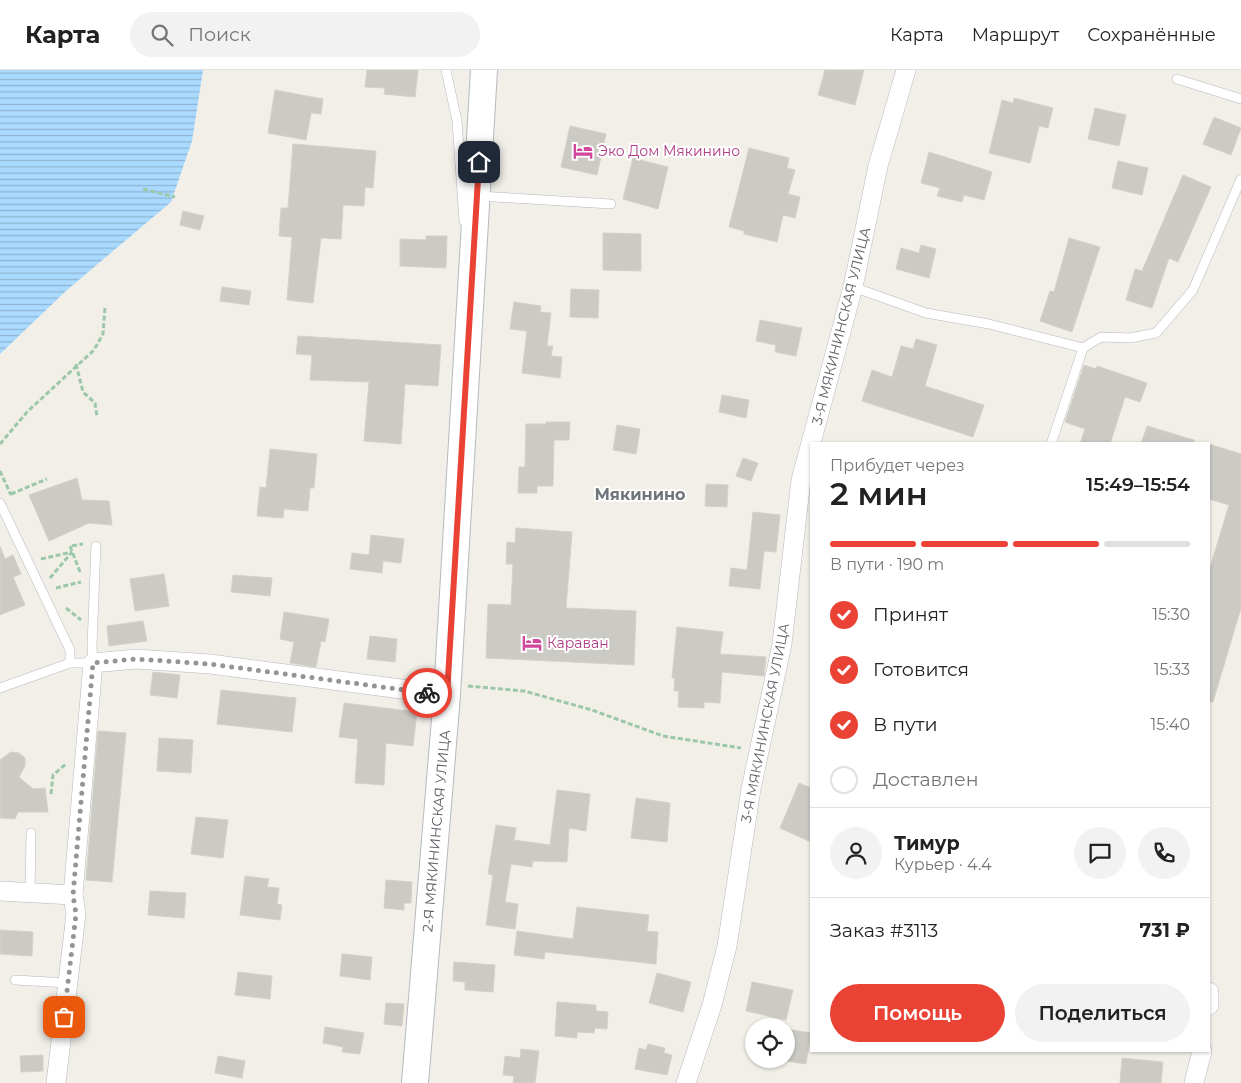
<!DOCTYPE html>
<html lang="ru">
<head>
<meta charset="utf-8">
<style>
  :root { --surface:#fff; --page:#f2f2f2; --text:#222; --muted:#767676; --line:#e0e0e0; --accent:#ea4335 }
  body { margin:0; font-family:Montserrat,sans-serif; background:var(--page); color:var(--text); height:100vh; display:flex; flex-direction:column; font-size:19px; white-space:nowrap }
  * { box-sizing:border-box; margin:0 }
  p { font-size:16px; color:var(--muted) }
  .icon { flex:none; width:28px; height:28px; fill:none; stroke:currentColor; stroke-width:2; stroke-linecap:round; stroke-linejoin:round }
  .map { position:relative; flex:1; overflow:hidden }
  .sheet { position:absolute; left:810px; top:372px; width:400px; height:610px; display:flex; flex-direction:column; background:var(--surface); border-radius:0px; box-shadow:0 1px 4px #0004 }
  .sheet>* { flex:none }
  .fabs { position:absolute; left:745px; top:948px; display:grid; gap:10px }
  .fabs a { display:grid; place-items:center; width:50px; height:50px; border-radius:50%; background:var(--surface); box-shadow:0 1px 4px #0004; font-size:25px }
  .pin { position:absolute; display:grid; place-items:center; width:42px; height:42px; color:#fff; margin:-21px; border-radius:10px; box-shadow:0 2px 8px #0006 }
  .courier { position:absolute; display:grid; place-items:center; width:50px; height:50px; margin:-25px; border:4px solid #ea4335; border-radius:50%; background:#fff; color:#222; box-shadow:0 1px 6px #0007 }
  .overview em { font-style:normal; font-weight:600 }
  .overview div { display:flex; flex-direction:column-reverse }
  .overview { display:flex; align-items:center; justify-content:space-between; height:85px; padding:0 20px }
  h1 { font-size:32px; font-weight:600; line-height:38px }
  .bar { display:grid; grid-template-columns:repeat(4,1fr); gap:8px 5px; align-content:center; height:60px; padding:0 20px }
  .bar i { height:6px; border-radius:4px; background:var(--line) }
  .bar .current { background:var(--accent) }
  .bar p { grid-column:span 4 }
  .line { display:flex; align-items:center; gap:12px; padding:0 20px; border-top:1px solid var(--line) }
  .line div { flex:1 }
  .round { display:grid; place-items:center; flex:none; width:52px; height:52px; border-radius:26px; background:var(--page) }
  ol { padding:0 20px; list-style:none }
  li { display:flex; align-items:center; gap:15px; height:55px }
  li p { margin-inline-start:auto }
  li .icon { padding:5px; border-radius:50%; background:var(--accent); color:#fff; stroke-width:4 }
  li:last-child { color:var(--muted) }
  li i { width:28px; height:28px; border:2px solid var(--line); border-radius:50% }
  .button { display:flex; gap:10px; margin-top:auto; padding:10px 20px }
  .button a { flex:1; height:58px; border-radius:30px; background:var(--accent); color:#fff; font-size:20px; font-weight:600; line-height:58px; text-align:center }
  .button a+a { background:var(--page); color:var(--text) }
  header { display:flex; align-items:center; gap:30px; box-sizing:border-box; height:70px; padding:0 25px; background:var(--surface); border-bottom:1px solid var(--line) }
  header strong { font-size:24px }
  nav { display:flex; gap:28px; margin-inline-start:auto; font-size:18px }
  .search { width:350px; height:45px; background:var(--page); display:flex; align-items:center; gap:12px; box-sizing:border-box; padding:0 18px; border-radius:28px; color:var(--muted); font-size:19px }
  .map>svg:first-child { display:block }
  .water { fill:url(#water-rules) }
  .building { fill:#cccac5; stroke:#d6d1c6 }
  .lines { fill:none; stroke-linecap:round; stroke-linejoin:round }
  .lane-casing { stroke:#b5b8bc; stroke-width:10 }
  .street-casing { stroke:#b5b8bc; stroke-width:20 }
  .secondary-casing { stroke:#b6babf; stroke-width:28 }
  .path { stroke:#9cc7a9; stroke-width:3; stroke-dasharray:5 2.5; stroke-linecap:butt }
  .lane { stroke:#fff; stroke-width:9 }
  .street { stroke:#fff; stroke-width:19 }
  .secondary { stroke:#fff; stroke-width:26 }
  .done { stroke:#929495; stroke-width:5; stroke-dasharray:0 9 }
  .route { stroke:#ea4335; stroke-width:6 }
  .labels { text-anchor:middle; stroke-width:4; stroke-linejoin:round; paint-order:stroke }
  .hotel-label { font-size:14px; fill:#b23c85; stroke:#fff; text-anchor:start }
  .street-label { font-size:14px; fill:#5f6368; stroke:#fff }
  .quarter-label { font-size:16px; font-weight:bold; fill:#70757a; stroke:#fff }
</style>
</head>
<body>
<header>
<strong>Карта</strong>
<div class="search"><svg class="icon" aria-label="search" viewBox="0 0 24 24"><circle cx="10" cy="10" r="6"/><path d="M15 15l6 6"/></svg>Поиск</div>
<nav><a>Карта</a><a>Маршрут</a><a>Сохранённые</a></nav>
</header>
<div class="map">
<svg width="1241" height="1013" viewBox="0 0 1241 1013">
  <defs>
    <pattern id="water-rules" width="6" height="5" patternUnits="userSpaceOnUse" patternTransform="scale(1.25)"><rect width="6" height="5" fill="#aadaff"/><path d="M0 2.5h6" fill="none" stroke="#8eb4d2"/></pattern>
  </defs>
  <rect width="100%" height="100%" fill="#f1efe8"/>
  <path class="water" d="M0,0H203L192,71L171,132L67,220L0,284Z"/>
  <g class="building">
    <path d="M367,0H418L415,27L384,24L385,18L365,17Z"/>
    <path d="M825,0H864L855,35L818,25Z"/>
    <path d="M275,20L323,29L321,44L311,43L306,70L268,63Z"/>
    <path d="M1014,28L1053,38L1048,58L1039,56L1030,93L989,83L1002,30L1013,33Z"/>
    <path d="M1095,38L1126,45L1119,76L1088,69Z"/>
    <path d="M1214,47L1241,58L1231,85L1203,74Z"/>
    <path d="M570,56L606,64L597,105L561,97Z"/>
    <path d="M293,74L376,81L373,118L365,117L364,136L343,135L341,169L321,168L313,233L287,230L292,167L279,166L281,138H288Z"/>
    <path d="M749,78L789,88L787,98L795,100L788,124L800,127L795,148L783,145L777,172L744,164V161L729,157Z"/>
    <path d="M929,82L992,102L984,130L964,125L962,132L937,126L940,118L921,113Z"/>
    <path d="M633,88L668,97L658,139L623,129Z"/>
    <path d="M1118,91L1148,98L1142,125L1112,118Z"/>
    <path d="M1183,105L1211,117L1178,192L1169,188L1152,238L1126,230L1135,199L1142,201Z"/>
    <path d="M183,141L204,146L200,160L180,155Z"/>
    <path d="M603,163L641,164V201L603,200Z"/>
    <path d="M426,166H447L446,198L400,196V169L426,170Z"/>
    <path d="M1069,168L1100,177L1072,262L1040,251L1050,221L1054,222Z"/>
    <path d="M921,175L936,179L929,208L896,199L901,178L919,183Z"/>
    <path d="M222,217L251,221L249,235L220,231Z"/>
    <path d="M571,219L599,220L598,248L570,247Z"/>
    <path d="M514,232L541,236L540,242L551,243L547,276H553L551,286L562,287L560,308L522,303L527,261L510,259Z"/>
    <path d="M760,250L802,258L796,286L775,282L776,275L756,271Z"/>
    <path d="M298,266L441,275L438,316L405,314L401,374L364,371L369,312L310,310L312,285L296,284Z"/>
    <path d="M916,269L937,275L925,316L984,335L973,367L862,331L872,300L892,307L901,276L913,279Z"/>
    <path d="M1084,295L1096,299L1097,296L1147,313L1140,332L1125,327L1110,374H1080L1085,359L1065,352Z"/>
    <path d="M722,325L749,330L746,348L719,342Z"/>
    <path d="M546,352H570L569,370H554L553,416H537V423H518L519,397H525L526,354H546Z"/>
    <path d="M617,355L640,359L636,384L613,380Z"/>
    <path d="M1147,356L1194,370V374H1141Z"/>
    <path d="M1209,374L1241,384V538L1213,632H1209V501L1229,435L1209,429Z"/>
    <path d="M270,379L317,384L314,418H310L308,441L284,439L283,448L257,446L260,417L266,418Z"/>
    <path d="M743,388L758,393L751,411L736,406Z"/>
    <path d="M77,408L82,430L109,431L112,455L89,453L49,471L29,425Z"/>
    <path d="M706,414L728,415L727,437L705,436Z"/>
    <path d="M753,442L780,445L776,482L764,481L760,519L729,516L731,498L747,500Z"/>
    <path d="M516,458L572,462L566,538L636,541L634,595L486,588L488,534L511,535L513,494H506L507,472L515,473Z"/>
    <path d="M371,465L404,469L401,493L383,491L382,503L350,499L352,483L369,485Z"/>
    <path d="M0,476L5,489L13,485L21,504L13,507L25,535L0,545Z"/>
    <path d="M164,504L169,536L135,541L130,509Z"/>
    <path d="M233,505L272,508L270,526L231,522Z"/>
    <path d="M284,542L329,549L325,572L321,571L316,597L290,593L294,572L280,569Z"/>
    <path d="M143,551L147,571L109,576L107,556Z"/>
    <path d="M677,557L723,562L720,584L766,587L764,606L722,602L720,633L704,632V638L678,637L679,621H674L675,608H672Z"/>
    <path d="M370,566L397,569L395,592L367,589Z"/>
    <path d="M153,602L180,605L177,628L150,625Z"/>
    <path d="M221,620L296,628L292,662L217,654Z"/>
    <path d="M344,633L417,642L413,676L386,673L384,715L355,713L358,669L339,667Z"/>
    <path d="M98,661L126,663L112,812L86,810Z"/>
    <path d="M159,668L193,670L191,703L157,701Z"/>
    <path d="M11,682L19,683L25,688V696L19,707L33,719L45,718L48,742H18L15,749L0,748V690Z"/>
    <path d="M799,713L811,718V772L780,758Z"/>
    <path d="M557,720L590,724L586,761L569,758L567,792L533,791L532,797L511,794L505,832L518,834L515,859L486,855L493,805L488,804L496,755L516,758L514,770L550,775Z"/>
    <path d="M636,728L670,733L667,772L631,768Z"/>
    <path d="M196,747L228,750L223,788L191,784Z"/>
    <path d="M245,806L269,809L267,817L279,818L277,834L282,835L280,850L240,845Z"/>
    <path d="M386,810L412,812L411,833H404V840L384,838Z"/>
    <path d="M150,821L186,823L184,848L148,845Z"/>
    <path d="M577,837L649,845L647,861L658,862L656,894L545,882L544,889L514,885L517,861L573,869Z"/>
    <path d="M0,860L33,862L32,886L0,884Z"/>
    <path d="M342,884L372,887L370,910L340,906Z"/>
    <path d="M454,892L495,895L493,922L465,920V912L453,911Z"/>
    <path d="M238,902L272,906L270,929L235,925Z"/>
    <path d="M657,903L691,912L683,942L649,933Z"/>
    <path d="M752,912L793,920L786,950L746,941Z"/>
    <path d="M557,932L596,935V941L608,942L607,959L595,958L594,963L577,962V968L555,966Z"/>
    <path d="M386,933L404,934L402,956L384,954Z"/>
    <path d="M325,957L364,963L360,984L342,982L343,977L323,973Z"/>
    <path d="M786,959L811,963L806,994L786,991Z"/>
    <path d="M648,974L665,978L664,983L672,985L667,1005L635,999L639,978L646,980Z"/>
    <path d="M521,979L539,981L535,1013H513L514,1006L503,1005L505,986L520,988Z"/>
    <path d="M43,985V1001L21,1002L20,986Z"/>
    <path d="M218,986L245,991L242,1008L215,1003Z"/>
    <path d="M1122,988L1163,992L1161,1013H1120Z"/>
  </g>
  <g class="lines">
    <defs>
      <g id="lane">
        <path d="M446,0L457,51L464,151"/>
        <path d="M1177,9L1241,29"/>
        <path d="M479,126L611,134"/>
        <path d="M853,217L926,243L989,254L1083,278"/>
        <path d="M1051,374L1083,278L1101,267L1130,268L1156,263L1193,220L1241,109"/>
        <path d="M0,433L70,580V593"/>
        <path d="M0,618L70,593H93L92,576L96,476"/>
        <path d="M30,823L31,763"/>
        <path d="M15,910L68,913"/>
      </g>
      <g id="street">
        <path d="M0,821L73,825"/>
        <path d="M1209,922V935"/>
        <path d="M56,1013L76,844L73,825L93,593L136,589L210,594L447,625"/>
        <path d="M686,1013L712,935L727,876L751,719L782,574L801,410L853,217L878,96L906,0"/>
        <path d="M1194,1013L1202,981"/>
      </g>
      <path id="secondary" d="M415,1013L447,625L484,0"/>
    </defs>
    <use href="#lane" class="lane-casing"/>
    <use href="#street" class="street-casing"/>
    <use href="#secondary" class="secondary-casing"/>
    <g class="path">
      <path d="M143,119L175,127"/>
      <path d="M76,294L83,322L95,333L97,347"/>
      <path d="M0,374L28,341L94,280L103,264L105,237"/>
      <path d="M0,401L11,425"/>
      <path d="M11,424L47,409"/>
      <path d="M41,489L72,482"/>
      <path d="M80,502L70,476L83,474"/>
      <path d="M50,508L72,482"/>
      <path d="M56,518L81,512"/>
      <path d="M66,538L81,550"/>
      <path d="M468,616L524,621L592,640L663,666L741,678"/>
      <path d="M51,724L53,705L66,694"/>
    </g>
    <use href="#lane" class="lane"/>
    <use href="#street" class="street"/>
    <use href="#secondary" class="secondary"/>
  </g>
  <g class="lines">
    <path class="done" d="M64,947L76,844L73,825L93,593L136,589L210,594L427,623"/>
    <path class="route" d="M427,623L447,625L479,92"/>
  </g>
  <defs>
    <symbol id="hotel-bare" viewBox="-9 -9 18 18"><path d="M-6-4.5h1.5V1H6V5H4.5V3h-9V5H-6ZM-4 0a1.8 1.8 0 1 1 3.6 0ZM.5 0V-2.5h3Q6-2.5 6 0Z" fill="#d1479c" stroke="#fff" stroke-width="2.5" paint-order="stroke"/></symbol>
  </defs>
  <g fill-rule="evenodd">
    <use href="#hotel-bare" x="569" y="67" width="28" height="28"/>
    <use href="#hotel-bare" x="518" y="559" width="28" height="28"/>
  </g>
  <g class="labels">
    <g class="hotel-label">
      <text x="598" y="86">Эко Дом Мякинино</text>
      <text x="547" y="578">Караван</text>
    </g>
    <g class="street-label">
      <text transform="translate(841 256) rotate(-76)" y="5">3-Я МЯКИНИНСКАЯ УЛИЦА</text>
      <text transform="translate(765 653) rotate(-79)" y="5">3-Я МЯКИНИНСКАЯ УЛИЦА</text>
      <text transform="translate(436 761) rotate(-85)" y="5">2-Я МЯКИНИНСКАЯ УЛИЦА</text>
    </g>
    <g class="quarter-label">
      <text x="640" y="430">Мякинино</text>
    </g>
  </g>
</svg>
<div class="fabs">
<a><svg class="icon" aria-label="locate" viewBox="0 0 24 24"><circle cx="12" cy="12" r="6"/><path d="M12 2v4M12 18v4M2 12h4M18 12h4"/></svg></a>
</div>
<div class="pin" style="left:64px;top:947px;background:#ea580c"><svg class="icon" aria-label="bag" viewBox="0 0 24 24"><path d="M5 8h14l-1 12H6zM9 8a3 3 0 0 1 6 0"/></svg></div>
<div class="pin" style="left:479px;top:92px;background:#1f2937"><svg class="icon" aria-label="home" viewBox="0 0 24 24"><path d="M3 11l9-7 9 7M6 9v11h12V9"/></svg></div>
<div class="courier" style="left:427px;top:623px"><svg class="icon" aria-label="bike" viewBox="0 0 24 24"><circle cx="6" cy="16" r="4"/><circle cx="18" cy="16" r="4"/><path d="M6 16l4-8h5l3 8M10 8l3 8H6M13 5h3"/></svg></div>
<section class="sheet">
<div class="overview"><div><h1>2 мин</h1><p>Прибудет через</p></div><em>15:49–15:54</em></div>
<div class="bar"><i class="current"></i><i class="current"></i><i class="current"></i><i></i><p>В пути · 190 m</p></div>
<ol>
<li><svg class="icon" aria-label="check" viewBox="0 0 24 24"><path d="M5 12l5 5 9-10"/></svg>Принят<p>15:30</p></li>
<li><svg class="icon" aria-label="check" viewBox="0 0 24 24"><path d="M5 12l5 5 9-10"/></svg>Готовится<p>15:33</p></li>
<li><svg class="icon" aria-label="check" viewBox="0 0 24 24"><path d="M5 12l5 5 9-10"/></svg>В пути<p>15:40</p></li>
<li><i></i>Доставлен</li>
</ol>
<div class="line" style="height:90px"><a class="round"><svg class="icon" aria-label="person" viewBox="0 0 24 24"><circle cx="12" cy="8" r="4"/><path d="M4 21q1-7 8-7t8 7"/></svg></a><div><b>Тимур</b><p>Курьер · 4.4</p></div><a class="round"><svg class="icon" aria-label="chat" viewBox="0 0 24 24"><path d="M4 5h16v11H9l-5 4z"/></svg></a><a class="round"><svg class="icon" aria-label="phone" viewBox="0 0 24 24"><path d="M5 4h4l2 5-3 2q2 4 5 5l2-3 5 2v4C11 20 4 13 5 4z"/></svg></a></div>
<div class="line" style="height:65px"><div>Заказ #3113</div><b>731 ₽</b></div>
<div class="button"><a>Помощь</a><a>Поделиться</a></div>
</section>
</div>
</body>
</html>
